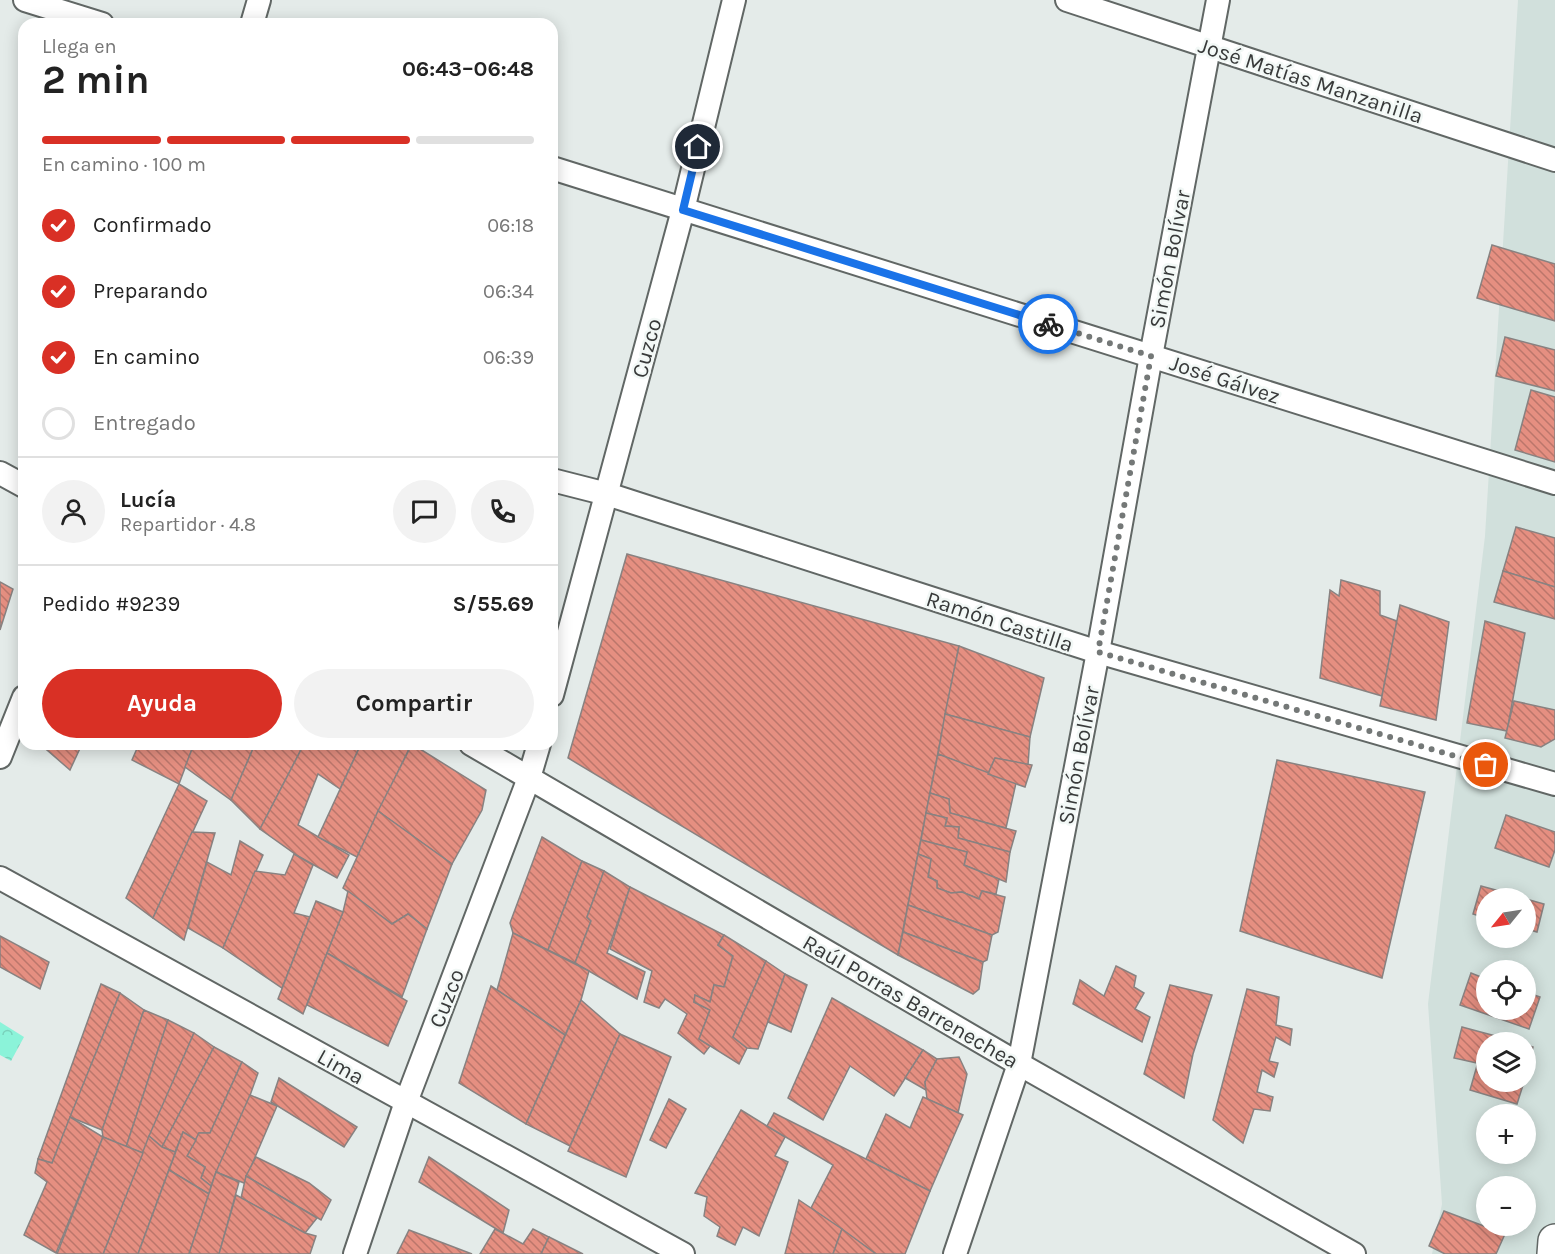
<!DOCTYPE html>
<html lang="es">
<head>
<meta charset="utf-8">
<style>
  :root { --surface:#fff; --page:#f2f2f2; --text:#222; --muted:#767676; --line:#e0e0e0; --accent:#d93025 }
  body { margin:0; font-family:Karla,sans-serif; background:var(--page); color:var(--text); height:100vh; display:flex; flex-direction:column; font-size:22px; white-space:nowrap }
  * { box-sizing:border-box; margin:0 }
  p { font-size:20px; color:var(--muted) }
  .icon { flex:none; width:33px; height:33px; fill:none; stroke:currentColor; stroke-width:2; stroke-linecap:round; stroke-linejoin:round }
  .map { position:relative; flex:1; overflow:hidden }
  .details { position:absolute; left:18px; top:18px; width:540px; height:732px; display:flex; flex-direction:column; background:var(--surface); border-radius:18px; box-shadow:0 3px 15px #0003 }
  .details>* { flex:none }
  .needle { width:39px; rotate:240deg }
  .buttons { position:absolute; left:1476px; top:888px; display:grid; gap:12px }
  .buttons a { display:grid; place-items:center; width:60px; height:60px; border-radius:50%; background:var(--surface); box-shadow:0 3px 15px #0003; font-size:30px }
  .pin { position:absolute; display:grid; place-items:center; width:51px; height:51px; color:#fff; margin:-26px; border:3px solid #fff; border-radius:50%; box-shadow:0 2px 6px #0007 }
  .courier { position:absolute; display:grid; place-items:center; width:60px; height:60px; margin:-30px; border:4px solid #1a73e8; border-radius:50%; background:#fff; color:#222; box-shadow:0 2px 8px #0007 }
  .headline em { font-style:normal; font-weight:700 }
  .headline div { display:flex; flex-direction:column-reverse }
  .headline { display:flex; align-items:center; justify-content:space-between; height:102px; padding:0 24px }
  h1 { font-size:39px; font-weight:700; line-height:45px }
  .bar { display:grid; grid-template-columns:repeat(4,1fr); gap:9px 6px; align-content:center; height:72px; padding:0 24px }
  .bar i { height:8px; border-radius:4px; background:var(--line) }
  .bar .active { background:var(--accent) }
  .bar p { grid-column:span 4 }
  .line { display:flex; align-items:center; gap:15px; padding:0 24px; border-top:2px solid var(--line) }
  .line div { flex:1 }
  .round { display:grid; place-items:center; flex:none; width:63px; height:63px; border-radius:32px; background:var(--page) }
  ol { padding:0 24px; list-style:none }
  li { display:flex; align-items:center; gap:18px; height:66px }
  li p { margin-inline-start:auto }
  li .icon { padding:6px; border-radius:50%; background:var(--accent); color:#fff; stroke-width:4 }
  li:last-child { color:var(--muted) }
  li i { width:33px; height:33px; border:3px solid var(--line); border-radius:50% }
  .cta { display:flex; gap:12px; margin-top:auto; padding:12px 24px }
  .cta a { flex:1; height:69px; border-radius:36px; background:var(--accent); color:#fff; font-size:24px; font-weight:700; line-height:69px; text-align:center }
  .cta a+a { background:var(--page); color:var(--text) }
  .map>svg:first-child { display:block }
  .built { fill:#d1e0dc; fill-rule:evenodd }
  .park { fill:url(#park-crowns) }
  .building { fill:url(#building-back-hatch); stroke:#888281; stroke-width:1.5 }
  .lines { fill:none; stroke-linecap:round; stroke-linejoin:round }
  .street-casing { stroke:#616765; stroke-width:26 }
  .primary-casing { stroke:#616765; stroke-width:36 }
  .street { stroke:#fff; stroke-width:22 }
  .primary { stroke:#fff; stroke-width:33 }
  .done { stroke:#747877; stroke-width:6; stroke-dasharray:0 10.8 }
  .route { stroke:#1a73e8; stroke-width:8 }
  .labels { text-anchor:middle; stroke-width:5; stroke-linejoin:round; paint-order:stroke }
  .street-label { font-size:22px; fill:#383a3a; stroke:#f2f8f6 }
</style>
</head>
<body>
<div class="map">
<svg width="1555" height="1254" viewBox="0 0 1555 1254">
  <defs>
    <pattern id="park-crowns" width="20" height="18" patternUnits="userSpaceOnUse" patternTransform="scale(1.5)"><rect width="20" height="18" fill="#8bf3d9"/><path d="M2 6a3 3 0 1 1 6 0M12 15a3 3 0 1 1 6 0" fill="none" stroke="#79d1bb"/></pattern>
    <pattern id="building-back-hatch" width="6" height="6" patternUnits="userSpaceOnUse" patternTransform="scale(1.5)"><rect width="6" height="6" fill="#e58f81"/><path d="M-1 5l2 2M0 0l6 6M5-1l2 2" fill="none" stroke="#bb766b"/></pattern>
  </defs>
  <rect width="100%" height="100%" fill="#e4ebe9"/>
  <path class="built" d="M1518,0H1555V1254H1432L1442,1204L1428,1004L1485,536ZM1486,898H1526V938H1486ZM1486,970H1526V1010H1486ZM1486,1042H1526V1082H1486ZM1486,1114H1526V1154H1486ZM1486,1186H1526V1226H1486Z"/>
  <path class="park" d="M0,1022L24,1037L11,1061L0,1055Z"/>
  <g class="building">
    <path d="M1492,245L1555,264V321L1477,298Z"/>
    <path d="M1505,337L1555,350V391L1496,376Z"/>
    <path d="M1531,390L1555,397V462L1515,450Z"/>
    <path d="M1516,527L1555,538V587L1503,571Z"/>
    <path d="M627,554L959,646L898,955L568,758Z"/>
    <path d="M1503,571L1555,587V619L1494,602Z"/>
    <path d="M1341,580L1380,591V615L1397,621L1382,696L1320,678L1330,590L1339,596Z"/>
    <path d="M0,582L13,589L0,630Z"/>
    <path d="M1400,605L1449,622L1436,720L1380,706Z"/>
    <path d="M1485,621L1525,633L1507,731L1467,723Z"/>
    <path d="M959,646L1044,678L1030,737L945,714Z"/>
    <path d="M1514,701L1555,710V739L1541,747L1505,738Z"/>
    <path d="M945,714L1030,737L1028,765L995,758L988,774L938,754Z"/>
    <path d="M40,744H82L70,770Z"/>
    <path d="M139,744H194L179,784L132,760Z"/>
    <path d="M194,744H255L231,800L185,767Z"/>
    <path d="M255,744H304L260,829L231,800Z"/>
    <path d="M304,744H361L340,789L318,774L298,825L349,855L337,878L298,856L260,829Z"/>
    <path d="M361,744H397L409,749L357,857L318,837Z"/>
    <path d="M412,744L486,790L482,810L452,864L378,811Z"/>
    <path d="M938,754L1016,783L1006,828L950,813L949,799L930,793Z"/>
    <path d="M995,758L1032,765L1025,787L988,774Z"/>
    <path d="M1277,760L1425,792L1382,978L1240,931Z"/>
    <path d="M179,784L207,801L153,918L126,898Z"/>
    <path d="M930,793L949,799L950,813L1016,831L1010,852L958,838L959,827L945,826L947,818L926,813Z"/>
    <path d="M378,811L452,864L427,929L408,914L392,924L343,888Z"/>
    <path d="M926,813L947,818L945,826L959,827L958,838L1010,852L1006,882L964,865L967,852L921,840Z"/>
    <path d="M1506,815L1555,832V850L1549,867L1495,848Z"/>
    <path d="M192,832L215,833L184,940L153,918Z"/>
    <path d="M542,837L582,861L548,950L513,933L510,923Z"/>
    <path d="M921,840L967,852L964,865L999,879L996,894L982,891L979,899L962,892L951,893L937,888V881L928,877L931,859L918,854Z"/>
    <path d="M240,841L263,855L223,948L188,928L207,862L231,875Z"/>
    <path d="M294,854L313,865L294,913L310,917L282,988L223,948L255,871L285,875Z"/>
    <path d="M918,854L931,859L928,877L937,881V888L951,893L962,892L979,899L982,891L1005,897L998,932L992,935L908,905Z"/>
    <path d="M582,861L604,871L587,917L591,921L575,963L548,950Z"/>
    <path d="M604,871L630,887L607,953L645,972L637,999L575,963L591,921L587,917Z"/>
    <path d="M1481,886L1525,898H1486V918L1473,914Z"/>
    <path d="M630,887L724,935L718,945L733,956L724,987L714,985L710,1002L695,995L694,1002L710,1010L699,1039L710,1046L704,1054L678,1033L687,1014L665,999L659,1008L644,1002L652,971L610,949Z"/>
    <path d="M348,891L392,924L408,914L427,929L402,997L327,953L343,912Z"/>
    <path d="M1526,899L1544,904L1537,932L1526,929Z"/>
    <path d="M316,901L343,912L303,1014L278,999Z"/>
    <path d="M908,905L992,935L987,960L983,962L903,932Z"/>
    <path d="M903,932L983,962L979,989L973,994L898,955Z"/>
    <path d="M513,933L589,971L581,1000L565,1035L497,990Z"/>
    <path d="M724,935L766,961L733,1037L747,1048L739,1064L699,1039L710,1010L694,1002L695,995L710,1002L714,985L724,987L733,956L718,945Z"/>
    <path d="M0,936L49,962L40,989L0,967Z"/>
    <path d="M327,953L407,1001L388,1046L307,1005Z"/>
    <path d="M766,961L785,974L758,1049L747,1048L733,1037Z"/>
    <path d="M1116,966L1136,976L1134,987L1144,993L1135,1009L1150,1017L1142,1042L1073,1004L1080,980L1104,996Z"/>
    <path d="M1471,973L1486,979V1010H1526V992L1540,997L1529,1029L1460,1005Z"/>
    <path d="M785,974L807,985L791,1032L768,1022Z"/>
    <path d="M101,984L120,993L52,1163L38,1159Z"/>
    <path d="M1170,985L1212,995L1193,1054L1184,1098L1144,1074Z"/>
    <path d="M491,986L565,1035L526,1124L459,1083Z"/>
    <path d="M1247,989L1279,997L1276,1025L1292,1029L1290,1045L1276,1037L1269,1061L1278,1063L1274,1077L1262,1070L1257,1092L1273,1097L1270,1111L1254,1109L1243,1143L1213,1120Z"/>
    <path d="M120,993L144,1010L102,1130L70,1117Z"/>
    <path d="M832,998L923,1050L894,1096L850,1066L823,1120L788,1098Z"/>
    <path d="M581,1000L620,1034L570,1146L526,1124Z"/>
    <path d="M144,1010L168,1020L126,1147L103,1137L102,1130Z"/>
    <path d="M168,1020L194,1033L143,1153L126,1147Z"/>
    <path d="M1462,1027L1518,1042H1486V1065L1454,1058Z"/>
    <path d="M194,1033L214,1047L162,1147L149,1136Z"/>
    <path d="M620,1034L671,1057L626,1177L568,1151Z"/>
    <path d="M1526,1045L1533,1047L1526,1076Z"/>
    <path d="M214,1047L242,1062L210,1133H199L196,1140L183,1132L175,1152L162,1147Z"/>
    <path d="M923,1050L937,1059L925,1082L926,1090L905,1078Z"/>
    <path d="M959,1057L967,1074L958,1113L927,1099L925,1082L937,1059Z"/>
    <path d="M242,1062L258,1073L222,1174L216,1172L211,1186L201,1178L205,1167L187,1156L199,1133H210Z"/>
    <path d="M1478,1062L1486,1065V1082H1524L1517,1104L1470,1090Z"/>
    <path d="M279,1078L357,1127L344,1147L271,1102Z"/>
    <path d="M250,1095L277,1106L244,1183L216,1172Z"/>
    <path d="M923,1097L963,1115L930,1191L866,1159L886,1114L910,1128Z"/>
    <path d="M669,1099L686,1109L666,1148L650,1140Z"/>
    <path d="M741,1110L785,1137L775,1156L788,1162L759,1236L743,1227L735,1245L717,1236L720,1227L704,1216L707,1197L695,1193Z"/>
    <path d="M774,1113L930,1191L905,1254H876L811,1208L833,1165L767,1126Z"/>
    <path d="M70,1117L103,1137L56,1253L24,1235L47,1182L35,1173L38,1159L52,1163Z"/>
    <path d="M183,1132L196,1140L187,1156L205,1167L201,1178L211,1186L209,1194L169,1170Z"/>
    <path d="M149,1136L162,1147L175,1152V1153L138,1254H103Z"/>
    <path d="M103,1137L143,1153L103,1254H57Z"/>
    <path d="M256,1157L309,1183L331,1200L321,1220L246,1176Z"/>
    <path d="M429,1157L509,1210L503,1233L419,1182Z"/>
    <path d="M169,1170L209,1194L189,1254H138Z"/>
    <path d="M216,1172L239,1182L219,1254H189Z"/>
    <path d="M246,1176L317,1218L305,1233L241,1198Z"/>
    <path d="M236,1195L305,1233L316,1236L310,1254H219Z"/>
    <path d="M799,1200L842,1229L833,1254H785Z"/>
    <path d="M1444,1211L1505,1234L1496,1254H1445L1429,1246Z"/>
    <path d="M495,1229L523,1244L533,1229L549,1237L541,1254H480Z"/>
    <path d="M842,1229L876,1254H833Z"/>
    <path d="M409,1230L472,1254H397Z"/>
    <path d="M549,1237L583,1254H541Z"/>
  </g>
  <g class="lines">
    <defs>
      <g id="street">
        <path d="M25,0L102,24"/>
        <path d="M1067,0L1555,160"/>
        <path d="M252,24L259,0"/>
        <path d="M552,168L1555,483"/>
        <path d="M0,473L24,486"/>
        <path d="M552,480L607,494L1098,652L1555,784"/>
        <path d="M552,695L683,210L734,0"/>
        <path d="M471,744L1019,1064L1354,1254"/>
        <path d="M0,757L24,697"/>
        <path d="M0,878L683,1254"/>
        <path d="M355,1254L406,1102L529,778L539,744"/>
        <path d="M955,1254L1019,1064L1098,652L1151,356L1218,0"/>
      </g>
      <path id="primary" d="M1554,1254L1555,1241"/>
    </defs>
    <use href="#street" class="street-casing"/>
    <use href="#primary" class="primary-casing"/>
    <use href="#street" class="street"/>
    <use href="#primary" class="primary"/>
  </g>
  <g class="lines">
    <path class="done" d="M1048,324L1151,356L1098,652L1486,765"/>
    <path class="route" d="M698,147L683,210L1048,324"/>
  </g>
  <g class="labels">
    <g class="street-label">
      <text transform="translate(1311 80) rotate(18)" y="8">José Matías Manzanilla</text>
      <text transform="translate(1169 259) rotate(-79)" y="8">Simón Bolívar</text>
      <text transform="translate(646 348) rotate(-75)" y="8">Cuzco</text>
      <text transform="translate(1225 379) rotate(18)" y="8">José Gálvez</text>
      <text transform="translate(1000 621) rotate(18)" y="8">Ramón Castilla</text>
      <text transform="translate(1078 755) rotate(-79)" y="8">Simón Bolívar</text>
      <text transform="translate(446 998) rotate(-69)" y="8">Cuzco</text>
      <text transform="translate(911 1001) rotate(30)" y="8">Raúl Porras Barrenechea</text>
      <text transform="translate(341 1066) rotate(29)" y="8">Lima</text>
    </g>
  </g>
</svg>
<div class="buttons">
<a><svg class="needle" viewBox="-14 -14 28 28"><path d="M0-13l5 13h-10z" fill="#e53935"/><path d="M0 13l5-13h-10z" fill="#767676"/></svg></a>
<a><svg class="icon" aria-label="locate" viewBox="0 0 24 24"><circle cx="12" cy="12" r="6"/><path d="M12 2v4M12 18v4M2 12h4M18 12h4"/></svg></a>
<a><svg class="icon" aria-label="layers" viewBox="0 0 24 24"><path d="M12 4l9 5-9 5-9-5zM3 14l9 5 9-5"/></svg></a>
<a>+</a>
<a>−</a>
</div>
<div class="pin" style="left:1486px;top:765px;background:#ea580c"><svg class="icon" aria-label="bag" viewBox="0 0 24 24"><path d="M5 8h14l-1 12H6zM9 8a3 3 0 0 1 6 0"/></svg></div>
<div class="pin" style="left:698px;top:147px;background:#1f2937"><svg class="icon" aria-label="home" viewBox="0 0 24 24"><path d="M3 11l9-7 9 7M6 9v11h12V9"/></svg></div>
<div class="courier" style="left:1048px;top:324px"><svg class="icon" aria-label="bike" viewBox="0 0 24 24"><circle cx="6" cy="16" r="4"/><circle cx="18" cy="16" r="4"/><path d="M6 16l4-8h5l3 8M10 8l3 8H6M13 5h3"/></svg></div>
<section class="details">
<div class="headline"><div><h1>2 min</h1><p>Llega en</p></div><em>06:43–06:48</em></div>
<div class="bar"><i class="active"></i><i class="active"></i><i class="active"></i><i></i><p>En camino · 100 m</p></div>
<ol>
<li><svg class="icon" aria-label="check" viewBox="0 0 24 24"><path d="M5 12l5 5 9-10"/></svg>Confirmado<p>06:18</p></li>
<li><svg class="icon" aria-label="check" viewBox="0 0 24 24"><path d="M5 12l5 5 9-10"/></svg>Preparando<p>06:34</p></li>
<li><svg class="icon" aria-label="check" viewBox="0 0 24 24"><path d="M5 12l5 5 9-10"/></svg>En camino<p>06:39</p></li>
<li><i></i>Entregado</li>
</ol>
<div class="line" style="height:108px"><a class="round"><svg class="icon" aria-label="person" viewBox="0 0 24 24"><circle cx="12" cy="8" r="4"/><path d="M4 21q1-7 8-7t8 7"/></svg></a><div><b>Lucía</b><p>Repartidor · 4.8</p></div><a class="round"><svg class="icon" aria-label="chat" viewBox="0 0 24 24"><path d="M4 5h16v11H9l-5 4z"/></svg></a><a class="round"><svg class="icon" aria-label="phone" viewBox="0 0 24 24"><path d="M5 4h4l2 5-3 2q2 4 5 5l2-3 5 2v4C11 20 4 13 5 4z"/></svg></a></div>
<div class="line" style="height:78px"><div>Pedido #9239</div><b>S/55.69</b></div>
<div class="cta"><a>Ayuda</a><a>Compartir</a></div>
</section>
</div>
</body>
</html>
